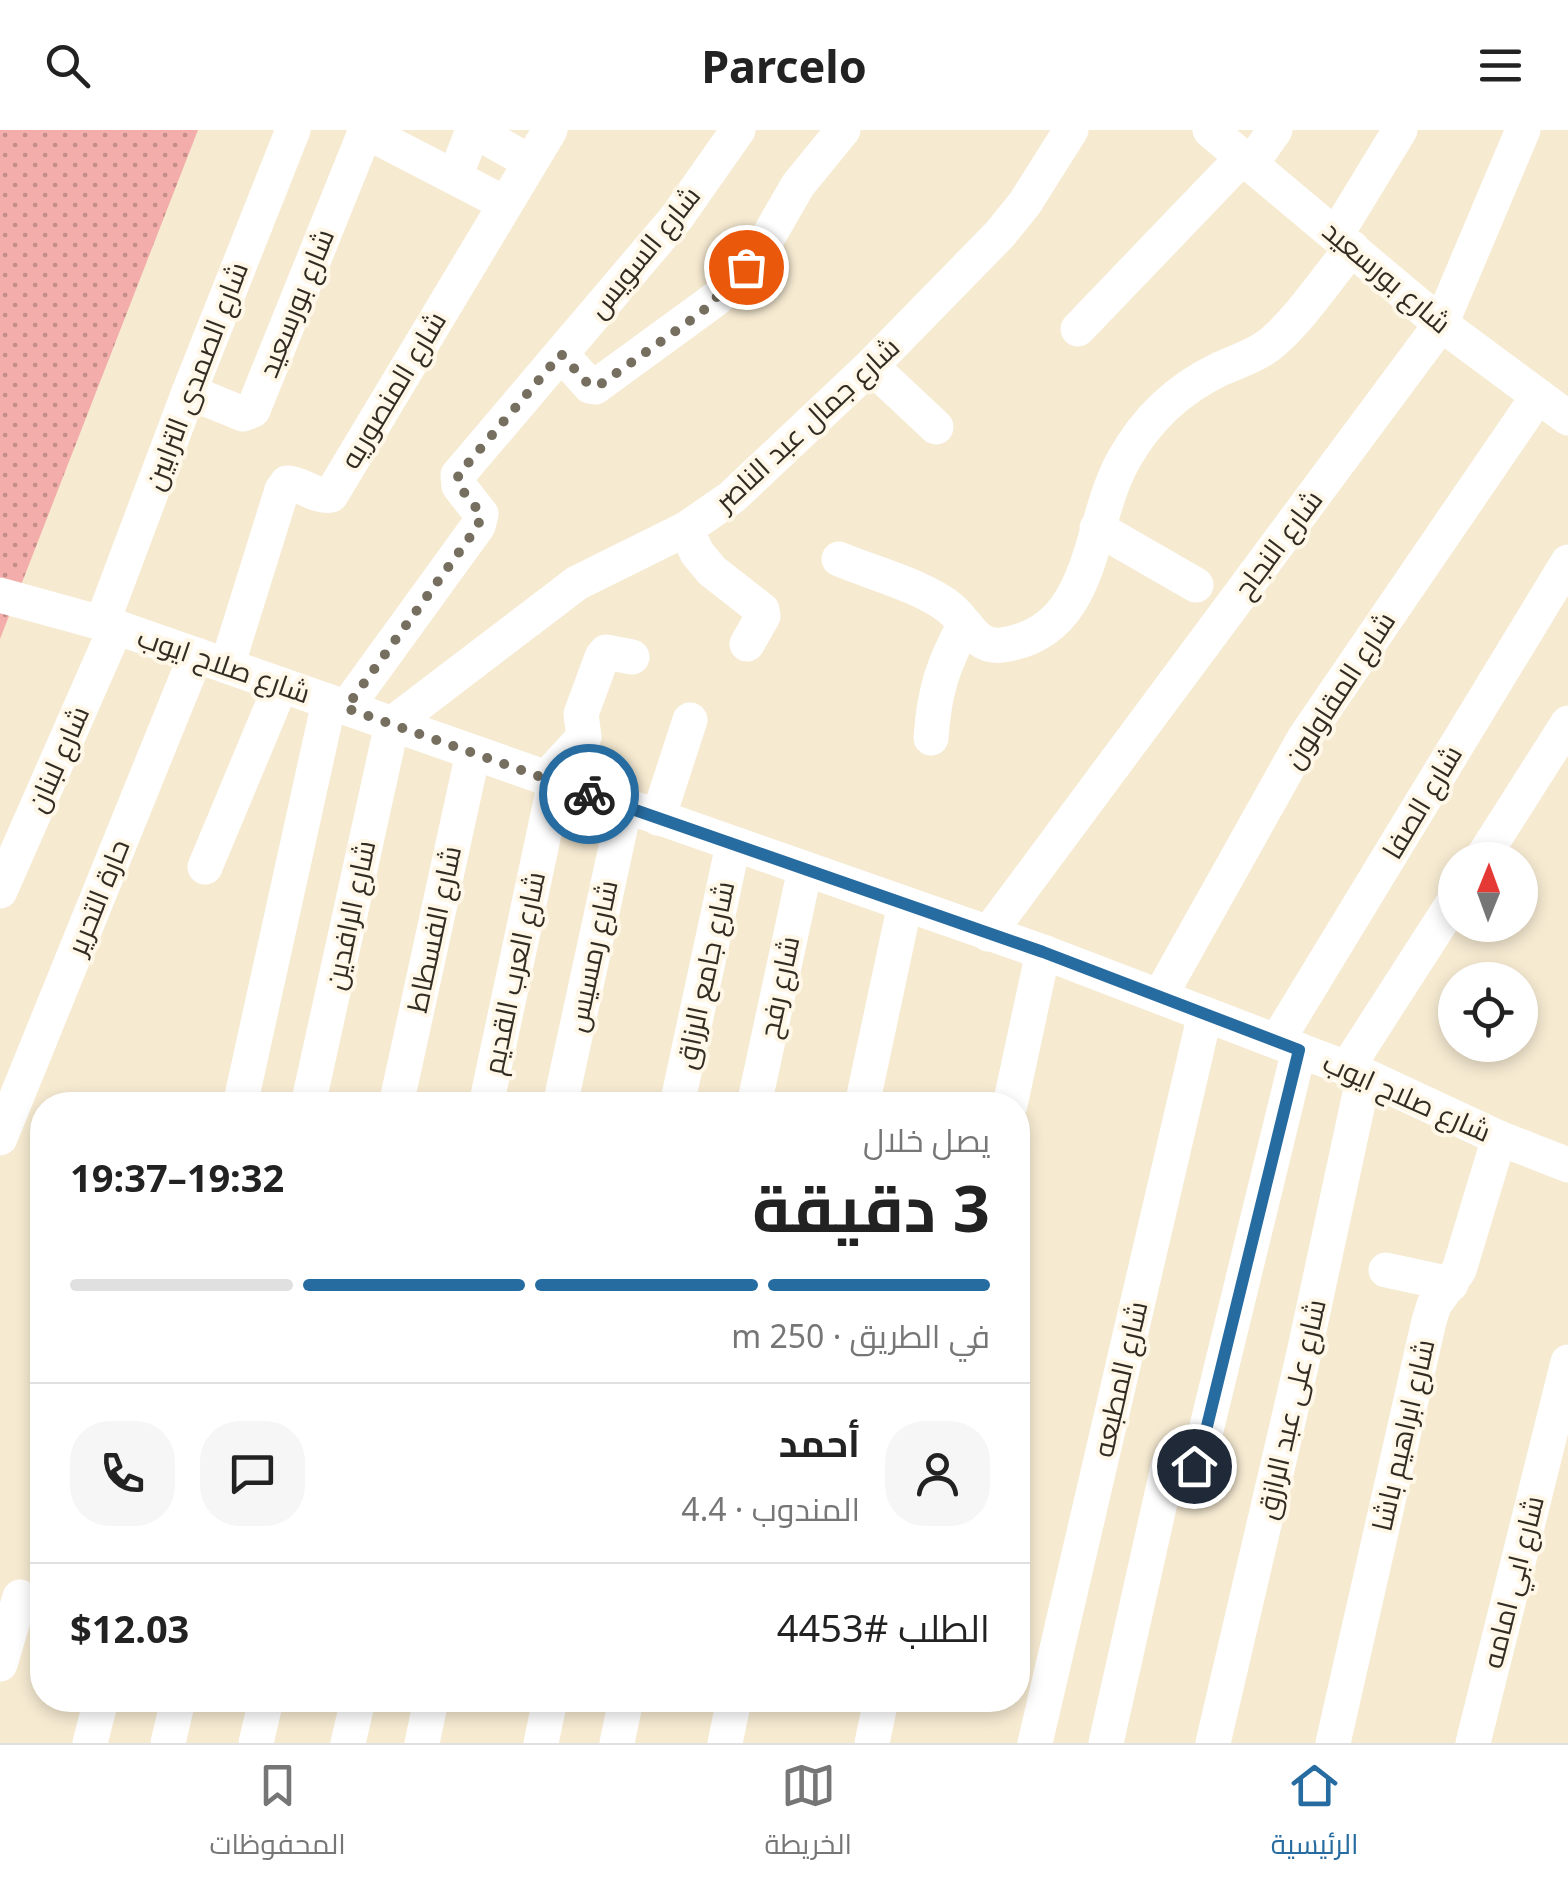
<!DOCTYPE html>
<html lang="ar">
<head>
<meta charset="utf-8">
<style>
  :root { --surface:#fff; --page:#f6f6f6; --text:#222; --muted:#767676; --line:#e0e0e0; --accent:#276ca1 }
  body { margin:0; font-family:"Noto Sans",Cairo,sans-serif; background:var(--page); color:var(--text); direction:rtl; height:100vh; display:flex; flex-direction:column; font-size:38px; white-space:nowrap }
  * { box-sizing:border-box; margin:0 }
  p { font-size:32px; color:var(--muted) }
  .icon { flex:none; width:55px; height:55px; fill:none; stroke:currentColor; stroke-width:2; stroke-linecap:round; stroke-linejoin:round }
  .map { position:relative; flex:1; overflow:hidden; direction:ltr }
  .side { position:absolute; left:30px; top:962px; width:1000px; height:620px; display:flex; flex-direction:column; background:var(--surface); border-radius:40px; box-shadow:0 5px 15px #0003; direction:rtl }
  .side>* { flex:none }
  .needle { width:65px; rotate:1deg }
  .fabs { position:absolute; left:1438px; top:712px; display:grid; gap:20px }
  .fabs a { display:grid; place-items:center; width:100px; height:100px; border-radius:50%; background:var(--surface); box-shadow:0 5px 15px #0003; font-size:50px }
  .pin { position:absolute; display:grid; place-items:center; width:85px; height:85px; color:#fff; margin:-42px; border:5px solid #fff; border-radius:50%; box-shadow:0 2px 10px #0007 }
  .courier { position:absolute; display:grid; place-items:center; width:100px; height:100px; margin:-50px; border:8px solid #276ca1; border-radius:50%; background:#fff; color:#222; box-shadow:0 2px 12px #0007 }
  .summary em { font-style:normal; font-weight:700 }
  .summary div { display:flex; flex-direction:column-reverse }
  .summary { display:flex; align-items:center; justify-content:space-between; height:170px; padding:0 40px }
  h1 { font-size:65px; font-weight:700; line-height:75px }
  .bar { display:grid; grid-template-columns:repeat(4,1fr); gap:15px 10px; align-content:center; height:120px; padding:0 40px }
  .bar i { height:12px; border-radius:8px; background:var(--line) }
  .bar .on { background:var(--accent) }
  .bar p { grid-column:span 4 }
  .line { display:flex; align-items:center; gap:25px; padding:0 40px; border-top:2px solid var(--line) }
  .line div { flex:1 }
  .round { display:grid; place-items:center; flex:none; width:105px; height:105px; border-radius:40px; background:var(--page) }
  header { display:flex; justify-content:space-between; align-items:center; height:130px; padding:0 40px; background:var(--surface); font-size:45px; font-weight:700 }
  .tab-bar { display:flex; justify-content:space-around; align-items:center; height:140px; border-top:2px solid var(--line); background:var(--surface); font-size:28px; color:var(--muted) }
  .tab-bar a { display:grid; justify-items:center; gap:5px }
  .tab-bar .on { color:var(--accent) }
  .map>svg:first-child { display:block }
  .grass { fill:url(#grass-dots) }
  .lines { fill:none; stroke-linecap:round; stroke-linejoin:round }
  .street { stroke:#fff; stroke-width:35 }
  .done { stroke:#766f60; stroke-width:10; stroke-dasharray:0 18 }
  .route { stroke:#276ca1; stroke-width:12 }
  .labels { text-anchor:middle; stroke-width:8; stroke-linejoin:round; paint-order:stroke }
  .street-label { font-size:28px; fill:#312d23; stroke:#fff7e8 }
</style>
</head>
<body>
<header><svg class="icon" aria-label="menu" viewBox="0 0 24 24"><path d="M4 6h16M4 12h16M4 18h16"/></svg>Parcelo<svg class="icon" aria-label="search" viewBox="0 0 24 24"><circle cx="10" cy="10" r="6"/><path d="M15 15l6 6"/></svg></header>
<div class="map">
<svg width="1568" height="1613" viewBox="0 0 1568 1613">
  <defs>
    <pattern id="grass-dots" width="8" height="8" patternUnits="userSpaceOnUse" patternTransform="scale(2.5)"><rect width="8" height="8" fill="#f3aeab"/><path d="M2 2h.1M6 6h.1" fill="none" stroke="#c58e8b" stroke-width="1.8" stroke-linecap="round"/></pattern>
  </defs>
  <rect width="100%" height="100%" fill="#f6ead1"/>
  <path class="grass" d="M0,0H198L0,509Z"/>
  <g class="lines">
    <g class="street">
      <path d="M1210,0L1441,194L1568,288"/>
      <path d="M365,1L504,73"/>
      <path d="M1251,34L1275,0"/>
      <path d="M455,47L473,0L530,32"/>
      <path d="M1336,105L1400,0"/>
      <path d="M1078,199L1243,27"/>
      <path d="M561,224L590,256L595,257L717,168L760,121L798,55L843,0"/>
      <path d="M871,236L936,297"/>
      <path d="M189,262L243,284L253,280L366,0"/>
      <path d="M1097,398L1196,455"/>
      <path d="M686,399L697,423L712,441L762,480L763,486L747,514"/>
      <path d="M839,429C872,443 923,456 950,478C967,492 976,519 1002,515C1096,502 1087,396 1123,331C1146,289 1178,259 1220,239C1238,231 1260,224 1274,211C1303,185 1327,148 1352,118"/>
      <path d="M0,465L116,497L1043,822L1364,945L1499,1008L1568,1035"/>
      <path d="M102,493L189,262L293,0"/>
      <path d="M227,536L282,360L287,353C302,353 315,368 331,365L550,0"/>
      <path d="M346,578L478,396L481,384L459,356L458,345L677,87L738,0"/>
      <path d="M931,608C934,562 943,534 965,494"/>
      <path d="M545,649L584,607L581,584L602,527L606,522L632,527"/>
      <path d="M658,688L690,590"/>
      <path d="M1481,730L1568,593"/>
      <path d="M205,737L281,555"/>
      <path d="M0,761L116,497"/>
      <path d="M988,804L1441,194L1523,0"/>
      <path d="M1160,866L1305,607L1538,266"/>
      <path d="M1277,911L1568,432"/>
      <path d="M1347,938L1455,770"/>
      <path d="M240,975L329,572"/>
      <path d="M308,975L392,594L577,453L686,399L732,367L871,236L1000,104L1025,73L1071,0"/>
      <path d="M396,975L473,623"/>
      <path d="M486,975L555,652"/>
      <path d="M560,975L625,676"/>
      <path d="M677,975L733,715"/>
      <path d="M754,975L805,739"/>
      <path d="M862,975L905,774"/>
      <path d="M1010,975L1043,822"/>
      <path d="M0,1008L196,525"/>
      <path d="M1386,1140L1451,1154"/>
      <path d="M0,1534L20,1467"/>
      <path d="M90,1613L101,1570"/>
      <path d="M168,1613L178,1570"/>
      <path d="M256,1613L266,1570"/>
      <path d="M348,1613L358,1570"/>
      <path d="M422,1613L431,1570"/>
      <path d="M541,1613L550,1570"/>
      <path d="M617,1613L626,1570"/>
      <path d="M725,1613L734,1570"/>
      <path d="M872,1613L881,1570"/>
      <path d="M1035,1613L1205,884"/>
      <path d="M1106,1613L1168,1337L1174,1331L1192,1336L1198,1333L1299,920"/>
      <path d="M1213,1613L1304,1223L1364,945"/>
      <path d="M1333,1613L1429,1191L1434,1175L1459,1140L1499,1008"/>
      <path d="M1473,1613L1568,1232"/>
    </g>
  </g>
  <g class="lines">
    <path class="done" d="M589,664L346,578L478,396L481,384L459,356L458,345L561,224L590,256L601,254L701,183L746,137"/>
    <path class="route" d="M589,664L1043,822L1299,920L1198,1333L1194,1336"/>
  </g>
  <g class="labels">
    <g class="street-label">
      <text transform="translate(644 122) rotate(-51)" y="10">شارع السويس</text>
      <text transform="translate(1387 147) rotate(40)" y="10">شارع بورسعيد</text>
      <text transform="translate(296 173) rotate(-68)" y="10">شارع بورسعيد</text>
      <text transform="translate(196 246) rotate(-69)" y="10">شارع الصمدى الترابين</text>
      <text transform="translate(393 260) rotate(-59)" y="10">شارع المنصوريه</text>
      <text transform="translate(807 294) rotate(-43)" y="10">شارع جمال عبد الناصر</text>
      <text transform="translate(1278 414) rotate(-53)" y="10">شارع النجاح</text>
      <text transform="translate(224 535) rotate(19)" y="10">شارع صلاح ايوب</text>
      <text transform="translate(1339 560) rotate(-57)" y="10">شارع المقاولون</text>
      <text transform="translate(58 629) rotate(-66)" y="10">شارع لبنان</text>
      <text transform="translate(1422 672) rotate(-59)" y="10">شارع الصفا</text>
      <text transform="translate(98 767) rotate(-68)" y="10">حارة التحرير</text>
      <text transform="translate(350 785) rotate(-78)" y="10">شارع الرافدين</text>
      <text transform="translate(434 799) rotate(-78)" y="10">شارع الفسطاط</text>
      <text transform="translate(592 826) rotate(-78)" y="10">شارع رمسيس</text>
      <text transform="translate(514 843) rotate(-78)" y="10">شارع العرب القديم</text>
      <text transform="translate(705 845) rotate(-78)" y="10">شارع جامع الرزاق</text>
      <text transform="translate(779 857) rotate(-78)" y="10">شارع رفح</text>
      <text transform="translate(1407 967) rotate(24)" y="10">شارع صلاح ايوب</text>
      <text transform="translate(1120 1249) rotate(-77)" y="10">شارع المطبعه</text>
      <text transform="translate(1291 1279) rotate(-77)" y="10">شارع على عبد الرازق</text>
      <text transform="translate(1403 1305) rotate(-77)" y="10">شارع ابراهيم باشا</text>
      <text transform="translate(1513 1452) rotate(-76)" y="10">شارع ابي امامه</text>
    </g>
  </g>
</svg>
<div class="fabs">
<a><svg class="needle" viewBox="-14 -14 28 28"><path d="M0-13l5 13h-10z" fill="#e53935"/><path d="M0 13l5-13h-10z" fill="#767676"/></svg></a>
<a><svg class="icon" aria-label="locate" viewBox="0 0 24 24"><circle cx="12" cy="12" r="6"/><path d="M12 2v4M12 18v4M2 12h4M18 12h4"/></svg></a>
</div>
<div class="pin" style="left:746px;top:137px;background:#ea580c"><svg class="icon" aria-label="bag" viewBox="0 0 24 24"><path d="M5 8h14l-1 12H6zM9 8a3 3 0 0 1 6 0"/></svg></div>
<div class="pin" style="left:1194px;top:1336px;background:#1f2937"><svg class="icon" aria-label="home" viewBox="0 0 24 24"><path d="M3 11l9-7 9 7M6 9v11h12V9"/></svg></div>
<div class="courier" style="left:589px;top:664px"><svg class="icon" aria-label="bike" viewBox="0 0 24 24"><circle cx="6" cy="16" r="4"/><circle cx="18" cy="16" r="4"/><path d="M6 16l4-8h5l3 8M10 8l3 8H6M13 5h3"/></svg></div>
<section class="side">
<div class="summary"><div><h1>3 دقيقة</h1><p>يصل خلال</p></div><em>19:32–19:37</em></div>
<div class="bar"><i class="on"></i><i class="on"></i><i class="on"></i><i></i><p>في الطريق · 250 m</p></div>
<div class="line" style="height:180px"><a class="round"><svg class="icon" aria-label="person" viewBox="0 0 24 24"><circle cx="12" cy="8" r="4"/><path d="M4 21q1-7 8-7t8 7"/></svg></a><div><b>أحمد</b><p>المندوب · 4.4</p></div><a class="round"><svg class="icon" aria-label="chat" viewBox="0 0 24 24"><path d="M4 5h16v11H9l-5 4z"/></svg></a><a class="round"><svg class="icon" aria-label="phone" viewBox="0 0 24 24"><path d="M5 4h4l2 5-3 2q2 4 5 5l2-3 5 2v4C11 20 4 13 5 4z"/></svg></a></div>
<div class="line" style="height:130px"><div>الطلب #4453</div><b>$12.03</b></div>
</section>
</div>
<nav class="tab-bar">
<a class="on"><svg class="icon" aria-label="home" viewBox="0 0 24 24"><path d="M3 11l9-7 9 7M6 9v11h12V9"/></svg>الرئيسية</a>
<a><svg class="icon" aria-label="map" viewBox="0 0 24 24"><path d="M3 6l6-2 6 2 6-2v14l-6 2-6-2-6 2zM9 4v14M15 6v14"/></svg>الخريطة</a>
<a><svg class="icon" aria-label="saved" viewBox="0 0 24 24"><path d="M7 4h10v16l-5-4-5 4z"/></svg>المحفوظات</a>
</nav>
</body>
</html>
